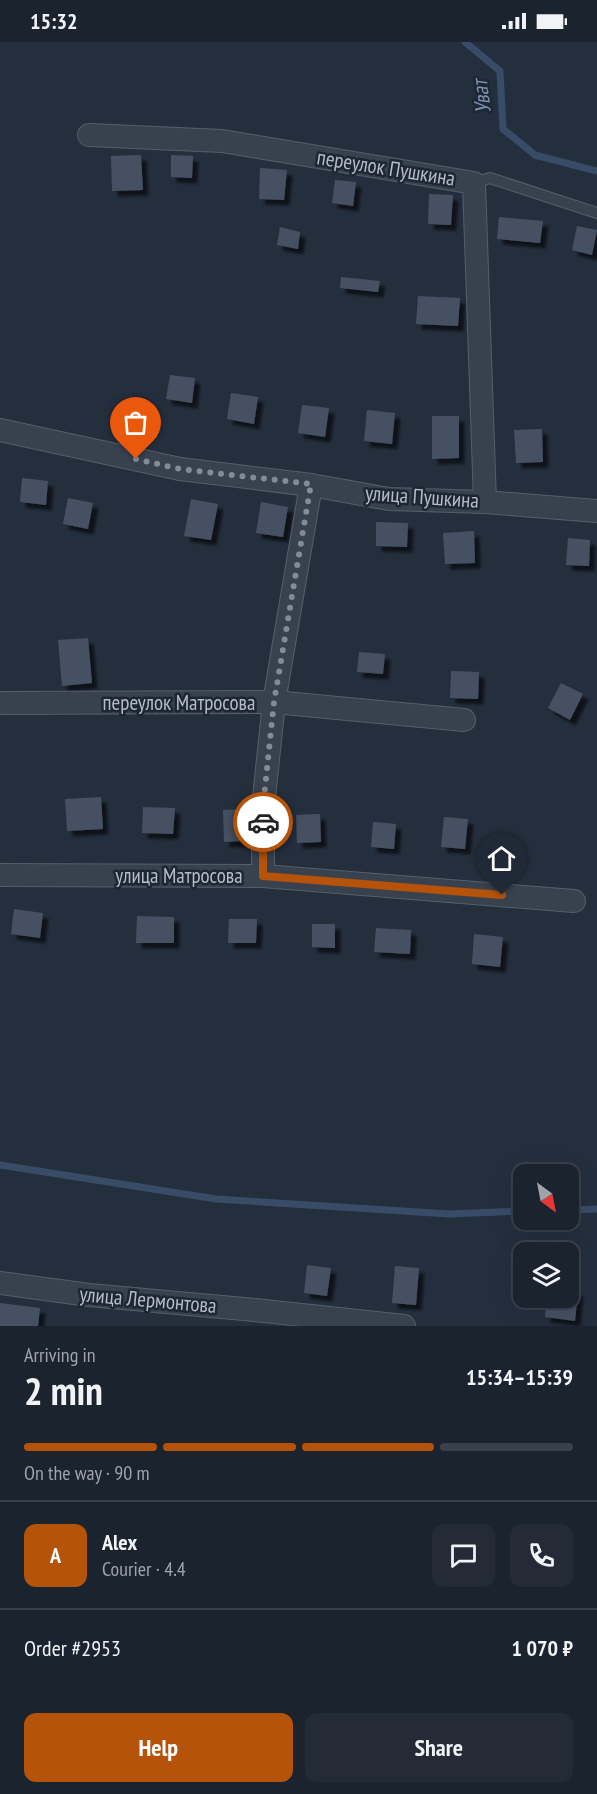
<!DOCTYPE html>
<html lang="en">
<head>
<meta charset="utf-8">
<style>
  :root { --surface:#1b232e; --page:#242b36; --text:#f1f3f6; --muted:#a0a4aa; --line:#39404a; --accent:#b45309 }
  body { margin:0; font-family:"PT Sans Narrow",sans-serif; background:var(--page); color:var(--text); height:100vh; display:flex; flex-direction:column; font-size:22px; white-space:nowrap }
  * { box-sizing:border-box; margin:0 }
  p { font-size:20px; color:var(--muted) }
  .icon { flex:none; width:33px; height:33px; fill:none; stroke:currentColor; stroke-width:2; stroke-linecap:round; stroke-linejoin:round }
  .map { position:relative; height:1284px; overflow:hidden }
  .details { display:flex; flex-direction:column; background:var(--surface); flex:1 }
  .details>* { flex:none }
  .needle { width:39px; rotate:148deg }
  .tools { position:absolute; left:513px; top:1122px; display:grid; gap:12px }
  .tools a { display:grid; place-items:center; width:66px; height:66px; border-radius:12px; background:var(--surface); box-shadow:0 6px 24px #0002,0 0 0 2px var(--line); font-size:30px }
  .pin { position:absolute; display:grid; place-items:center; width:51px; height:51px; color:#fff; margin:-62px -26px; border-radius:50% 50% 50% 0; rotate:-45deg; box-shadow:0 0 6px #0007 }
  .pin .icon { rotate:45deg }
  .courier { position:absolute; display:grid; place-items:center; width:60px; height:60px; margin:-30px; border:4px solid #b45309; border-radius:50%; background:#fff; color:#222; box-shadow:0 2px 8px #0007 }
  .headline em { font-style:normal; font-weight:700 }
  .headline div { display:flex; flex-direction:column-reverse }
  .headline { display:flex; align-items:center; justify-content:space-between; height:102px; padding:0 24px }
  h1 { font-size:39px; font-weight:700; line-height:45px }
  .bar { display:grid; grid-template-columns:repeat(4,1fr); gap:9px 6px; align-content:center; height:72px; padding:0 24px }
  .bar i { height:8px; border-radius:4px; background:var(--line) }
  .bar .selected { background:var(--accent) }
  .bar p { grid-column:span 4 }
  .line { display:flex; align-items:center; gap:15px; padding:0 24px; border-top:2px solid var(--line) }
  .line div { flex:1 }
  .round { display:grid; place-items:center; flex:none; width:63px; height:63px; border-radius:12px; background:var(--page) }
  .button { display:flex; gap:12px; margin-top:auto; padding:12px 24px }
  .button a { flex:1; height:69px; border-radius:12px; background:var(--accent); color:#fff; font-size:24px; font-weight:700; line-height:69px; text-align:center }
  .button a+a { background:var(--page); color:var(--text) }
  .status { display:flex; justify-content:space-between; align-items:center; height:42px; padding:0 30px; background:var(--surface); direction:ltr }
  .status svg { height:16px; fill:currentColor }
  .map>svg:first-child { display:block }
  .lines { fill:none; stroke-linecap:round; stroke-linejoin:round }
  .stream { stroke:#394c67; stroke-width:7 }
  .building { fill:#455162; filter:url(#shadow) }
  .service-casing { stroke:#565f6c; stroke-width:12 }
  .minor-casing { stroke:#565f6c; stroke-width:24 }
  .service { stroke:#38414e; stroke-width:10 }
  .minor { stroke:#38414e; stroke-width:22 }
  .done { stroke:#828b98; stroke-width:6; stroke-dasharray:0 10.8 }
  .route { stroke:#b45309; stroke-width:8 }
  .labels { text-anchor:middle; stroke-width:5; stroke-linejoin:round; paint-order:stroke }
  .street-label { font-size:21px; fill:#b4bcc9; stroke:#1d2633 }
  .water-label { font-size:22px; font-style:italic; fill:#7c92b1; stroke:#1d2633 }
</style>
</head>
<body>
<div class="status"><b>15:32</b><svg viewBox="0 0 49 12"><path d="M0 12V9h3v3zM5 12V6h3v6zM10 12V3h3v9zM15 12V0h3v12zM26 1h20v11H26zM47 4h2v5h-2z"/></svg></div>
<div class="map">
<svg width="597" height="1284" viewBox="0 0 597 1284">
  <defs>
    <filter id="shadow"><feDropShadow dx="5.5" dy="5.5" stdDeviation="1.5" flood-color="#0009"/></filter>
  </defs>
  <rect width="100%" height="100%" fill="#242f3e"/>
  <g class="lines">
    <g class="stream">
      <path d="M465,0L500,29L503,87L535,113L597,129"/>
      <path d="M0,1123L216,1157L449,1172L524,1169"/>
      <path d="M568,1168L597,1167"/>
    </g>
  </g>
  <g class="building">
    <path d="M141,113L143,148L112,149L111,114Z"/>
    <path d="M171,113L193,114L192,136L171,135Z"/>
    <path d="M260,126L287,128L284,158L259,157Z"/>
    <path d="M335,138L356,140L353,164L332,161Z"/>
    <path d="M429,152L453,153L451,183L428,182Z"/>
    <path d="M499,175L543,179L540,201L497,197Z"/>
    <path d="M577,184L597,188L592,213L572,208Z"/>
    <path d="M280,185L300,190L298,207L277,203Z"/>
    <path d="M341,235L380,239L378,250L340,246Z"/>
    <path d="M418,254L460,256L458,284L416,282Z"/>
    <path d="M170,333L195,336L192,361L166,357Z"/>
    <path d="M231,351L258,355L254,382L227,377Z"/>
    <path d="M302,363L329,366L325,395L298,391Z"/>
    <path d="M367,368L395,371L392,402L364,399Z"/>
    <path d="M432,374H459V416L432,417Z"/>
    <path d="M542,387L543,420L516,421L514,388Z"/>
    <path d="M22,436L48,439L46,463L20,460Z"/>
    <path d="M68,456L93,461L88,487L63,482Z"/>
    <path d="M191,457L218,462L211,498L184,494Z"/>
    <path d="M261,460L288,465L283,495L256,491Z"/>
    <path d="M376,480L408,481L407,505L376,504Z"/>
    <path d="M474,489L475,521L445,522L443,491Z"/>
    <path d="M568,496L590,498L589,524L566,523Z"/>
    <path d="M88,596L92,641L62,644L58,598Z"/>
    <path d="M359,610L385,612L383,632L357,630Z"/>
    <path d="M451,629L479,630L478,657L450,656Z"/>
    <path d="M561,641L583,652L570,678L548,666Z"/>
    <path d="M101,755L103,787L67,789L65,757Z"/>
    <path d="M143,765L175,766L173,792L142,791Z"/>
    <path d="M244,767L245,799L224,800L223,768Z"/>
    <path d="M320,772L321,800L297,801L296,773Z"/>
    <path d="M444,775L468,777L465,807L441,805Z"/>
    <path d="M373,780L396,782L394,807L371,805Z"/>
    <path d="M14,867L43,871L40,896L11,892Z"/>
    <path d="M137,874L174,875V901H136Z"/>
    <path d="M229,877H257L256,901H228Z"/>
    <path d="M312,882H335V906L312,905Z"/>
    <path d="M376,886L411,888L410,912L374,910Z"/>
    <path d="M474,892L503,895L500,925L472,922Z"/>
    <path d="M307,1223L331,1226L327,1254L304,1251Z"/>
    <path d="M395,1224L419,1226L416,1263L392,1261Z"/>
    <path d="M568,1248L578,1249L575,1279L545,1275L547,1256H568Z"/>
    <path d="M0,1261L40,1266L38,1284H0Z"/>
  </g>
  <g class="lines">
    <defs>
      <path id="service" d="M474,141L490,136L597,171"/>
      <g id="minor">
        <path d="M89,93L222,99L474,141L485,460"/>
        <path d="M0,388L180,427L311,443L389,457L485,460L597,469"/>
        <path d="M0,661L274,660L464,678"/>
        <path d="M0,833L263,834L574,859"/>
        <path d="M263,834V765L274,660L311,443"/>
        <path d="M0,1241L89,1253L255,1268L404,1284"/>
      </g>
    </defs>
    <use href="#service" class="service-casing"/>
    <use href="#minor" class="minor-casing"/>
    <use href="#service" class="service"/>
    <use href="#minor" class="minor"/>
  </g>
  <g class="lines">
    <path class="done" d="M136,417L180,427L311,442L274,660L263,765V780"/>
    <path class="route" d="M263,780V834L502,853"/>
  </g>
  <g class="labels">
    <g class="street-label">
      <text transform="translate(386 126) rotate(9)" y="7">переулок Пушкина</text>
      <text transform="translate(422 455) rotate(4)" y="7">улица Пушкина</text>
      <text x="179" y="668">переулок Матросова</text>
      <text x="179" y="841">улица Матросова</text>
      <text transform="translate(148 1258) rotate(5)" y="7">улица Лермонтова</text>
    </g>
    <g class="water-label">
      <text transform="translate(481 55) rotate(-97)" y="8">Уват</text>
    </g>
  </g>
</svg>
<div class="tools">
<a><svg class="needle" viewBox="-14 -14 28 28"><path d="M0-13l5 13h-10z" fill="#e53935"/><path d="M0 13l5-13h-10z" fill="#a0a4aa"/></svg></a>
<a><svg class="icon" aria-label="layers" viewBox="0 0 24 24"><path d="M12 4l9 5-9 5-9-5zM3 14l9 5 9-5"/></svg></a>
</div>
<div class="pin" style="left:136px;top:417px;background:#ea580c"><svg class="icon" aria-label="bag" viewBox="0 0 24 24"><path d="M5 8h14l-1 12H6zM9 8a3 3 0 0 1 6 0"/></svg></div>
<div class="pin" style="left:502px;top:853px;background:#1f2937"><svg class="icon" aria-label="home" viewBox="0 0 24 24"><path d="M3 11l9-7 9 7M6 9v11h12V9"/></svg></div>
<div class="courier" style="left:263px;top:780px"><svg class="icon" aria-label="car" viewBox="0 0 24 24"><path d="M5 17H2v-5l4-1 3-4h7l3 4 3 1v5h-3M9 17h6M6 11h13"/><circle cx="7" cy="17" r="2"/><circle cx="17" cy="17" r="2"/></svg></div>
</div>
<section class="details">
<div class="headline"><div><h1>2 min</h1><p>Arriving in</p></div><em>15:34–15:39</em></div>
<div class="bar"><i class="selected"></i><i class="selected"></i><i class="selected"></i><i></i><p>On the way · 90 m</p></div>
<div class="line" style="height:108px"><b class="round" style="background:var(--accent);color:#fff">A</b><div><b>Alex</b><p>Courier · 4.4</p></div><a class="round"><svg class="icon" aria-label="chat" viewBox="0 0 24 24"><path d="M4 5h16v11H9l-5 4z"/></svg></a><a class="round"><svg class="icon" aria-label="phone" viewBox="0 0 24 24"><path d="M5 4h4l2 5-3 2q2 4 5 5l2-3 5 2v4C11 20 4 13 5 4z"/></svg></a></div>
<div class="line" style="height:78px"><div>Order #2953</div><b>1 070 ₽</b></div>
<div class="button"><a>Help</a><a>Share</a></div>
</section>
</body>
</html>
